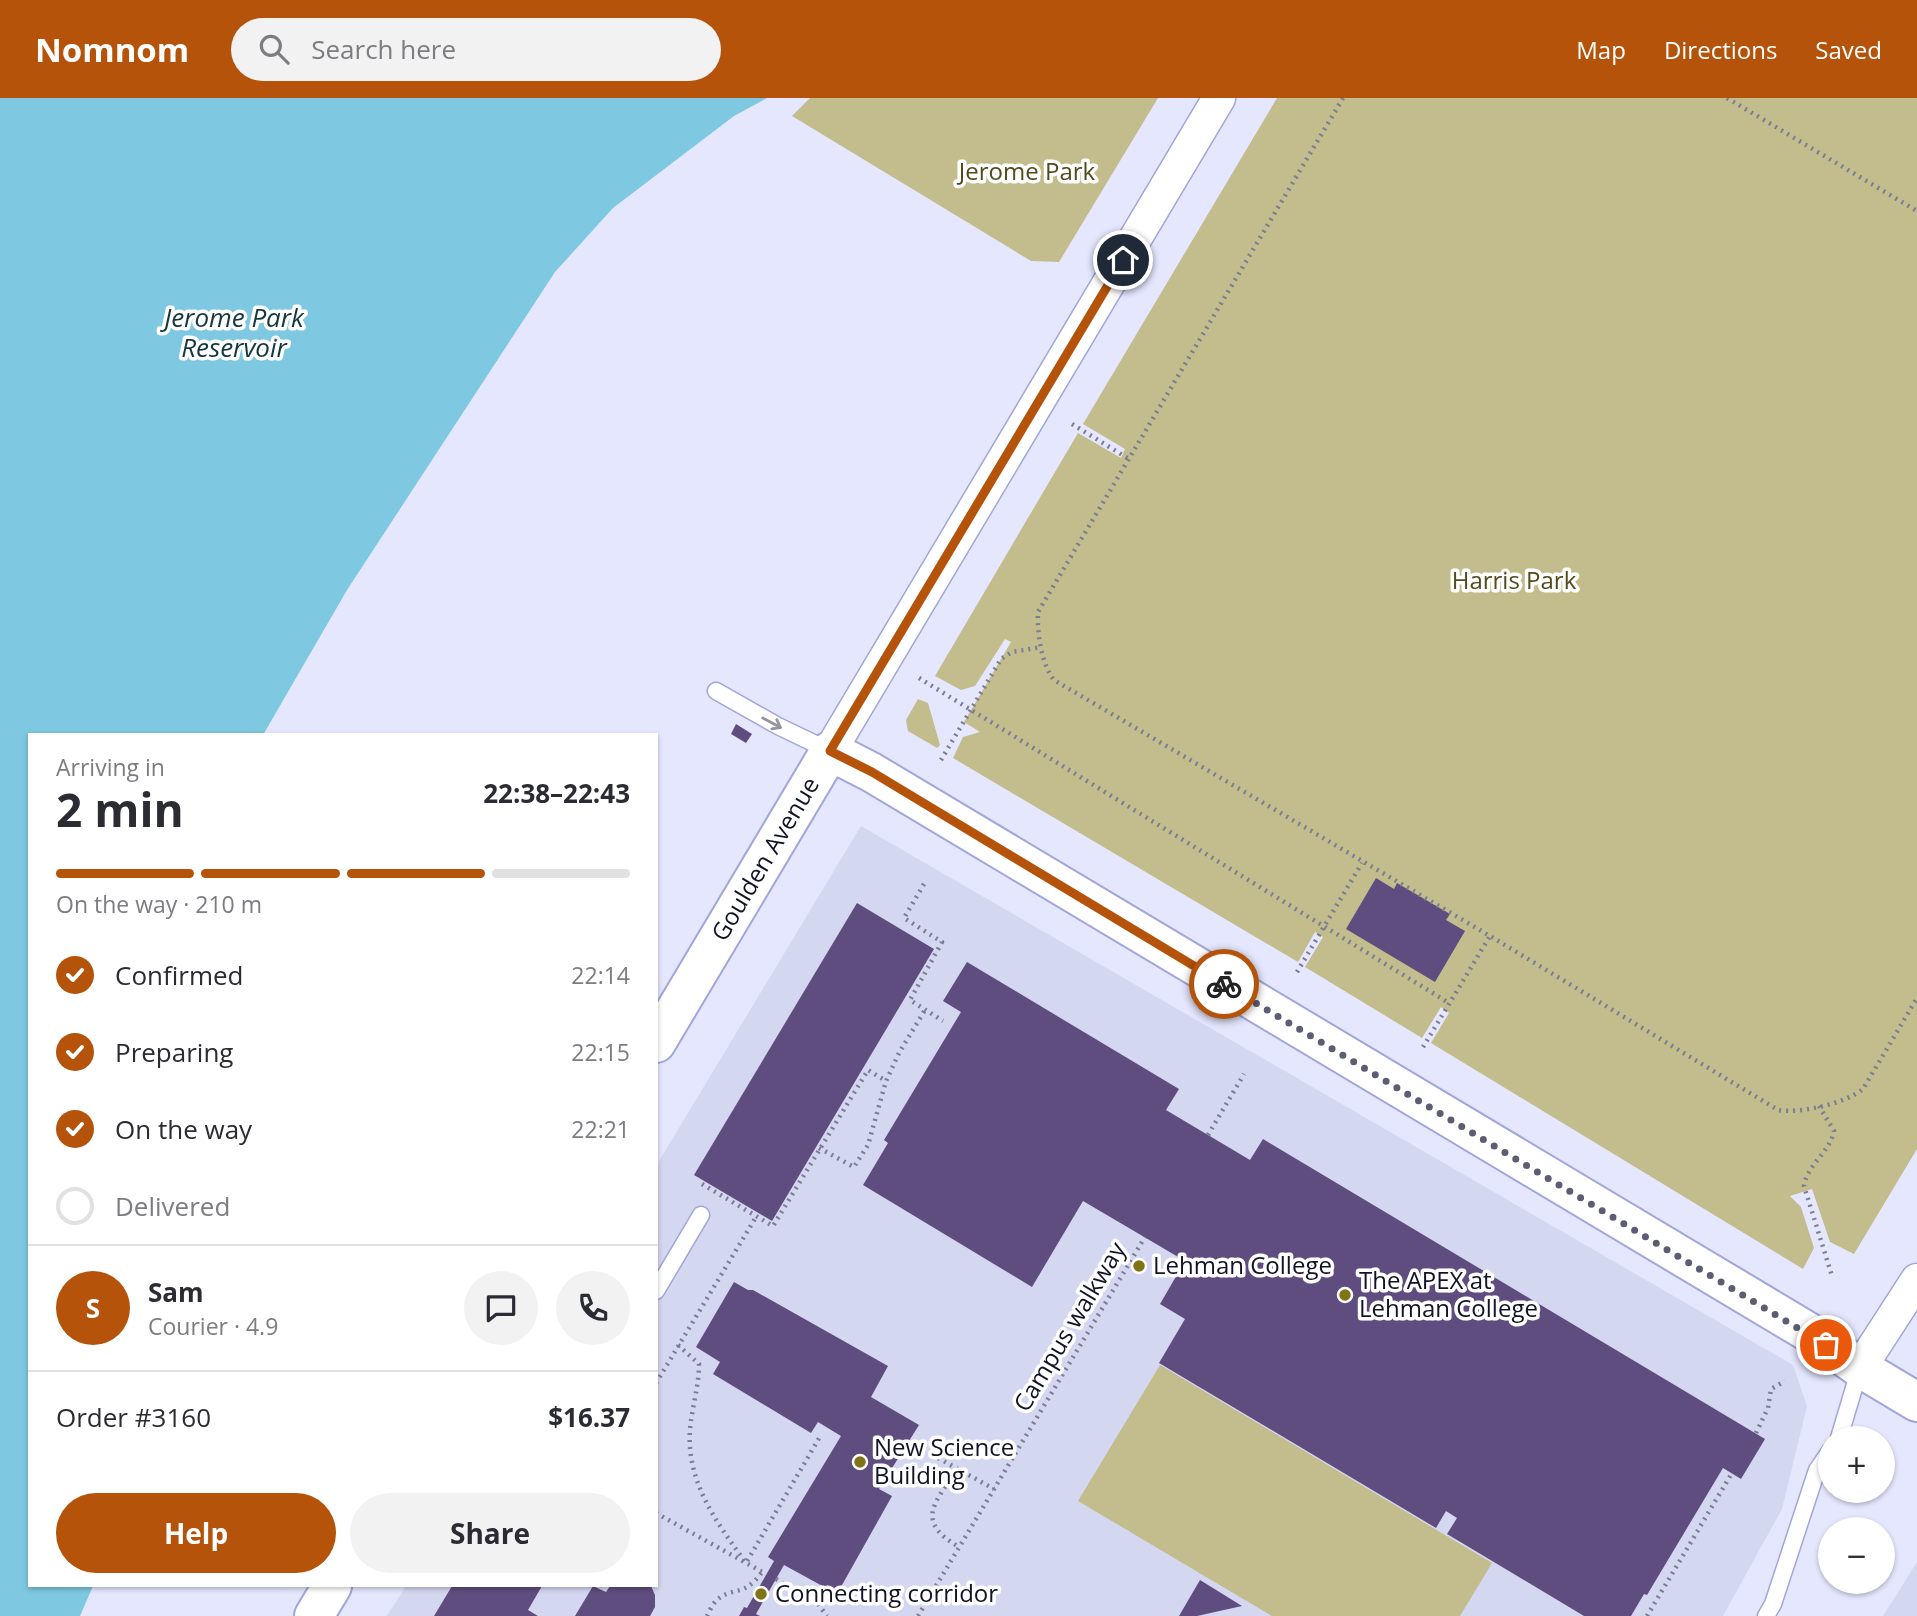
<!DOCTYPE html>
<html lang="en">
<head>
<meta charset="utf-8">
<style>
  :root { --surface:#fff; --page:#f2f2f3; --text:#2b2b33; --muted:#7c7c81; --line:#e1e1e2; --accent:#b45309 }
  body { margin:0; font-family:"Open Sans",sans-serif; background:var(--page); color:var(--text); height:100vh; display:flex; flex-direction:column; font-size:26px; white-space:nowrap }
  * { box-sizing:border-box; margin:0 }
  p { font-size:23px; color:var(--muted) }
  .icon { flex:none; width:38px; height:38px; fill:none; stroke:currentColor; stroke-width:2; stroke-linecap:round; stroke-linejoin:round }
  .map { position:relative; flex:1; overflow:hidden }
  .panel { position:absolute; left:28px; top:635px; width:630px; height:854px; display:flex; flex-direction:column; background:var(--surface); border-radius:0px; box-shadow:0 2px 5px #0004 }
  .panel>* { flex:none }
  .controls { position:absolute; left:1818px; top:1328px; display:grid; gap:14px }
  .controls a { display:grid; place-items:center; width:77px; height:77px; border-radius:50%; background:var(--surface); box-shadow:0 2px 5px #0004; font-size:35px }
  .pin { position:absolute; display:grid; place-items:center; width:60px; height:60px; color:#fff; margin:-30px; border:4px solid #fff; border-radius:50%; box-shadow:0 2px 7px #0007 }
  .courier { position:absolute; display:grid; place-items:center; width:70px; height:70px; margin:-35px; border:5px solid #b45309; border-radius:50%; background:#fff; color:#222; box-shadow:0 2px 9px #0007 }
  .overview em { font-style:normal; font-weight:700 }
  .overview div { display:flex; flex-direction:column-reverse }
  .overview { display:flex; align-items:center; justify-content:space-between; height:119px; padding:0 28px }
  h1 { font-size:46px; font-weight:700; line-height:52px }
  .bar { display:grid; grid-template-columns:repeat(4,1fr); gap:10px 7px; align-content:center; height:84px; padding:0 28px }
  .bar i { height:9px; border-radius:5px; background:var(--line) }
  .bar .active { background:var(--accent) }
  .bar p { grid-column:span 4 }
  .line { display:flex; align-items:center; gap:18px; padding:0 28px; border-top:2px solid var(--line) }
  .line div { flex:1 }
  .round { display:grid; place-items:center; flex:none; width:74px; height:74px; border-radius:37px; background:var(--page) }
  ol { padding:0 28px; list-style:none }
  li { display:flex; align-items:center; gap:21px; height:77px }
  li p { margin-inline-start:auto }
  li .icon { padding:7px; border-radius:50%; background:var(--accent); color:#fff; stroke-width:4 }
  li:last-child { color:var(--muted) }
  li i { width:38px; height:38px; border:4px solid var(--line); border-radius:50% }
  .button { display:flex; gap:14px; margin-top:auto; padding:14px 28px }
  .button a { flex:1; height:80px; border-radius:42px; background:var(--accent); color:#fff; font-size:28px; font-weight:700; line-height:80px; text-align:center }
  .button a+a { background:var(--page); color:var(--text) }
  header { display:flex; align-items:center; gap:42px; box-sizing:border-box; height:98px; padding:0 35px; background:var(--accent); color:#fff }
  header strong { font-size:33px }
  nav { display:flex; gap:38px; margin-inline-start:auto; font-size:24px }
  .search { width:490px; height:63px; background:var(--page); display:flex; align-items:center; gap:18px; box-sizing:border-box; padding:0 24px; border-radius:38px; color:var(--muted); font-size:26px }
  .map>svg:first-child { display:block }
  .built { fill:#d4d7f0 }
  .green { fill:#c3bc8c }
  .water { fill:#7ec8e1 }
  .building { fill:#604d7f }
  .lines { fill:none; stroke-linecap:round; stroke-linejoin:round }
  .service-casing { stroke:#a1a6da; stroke-width:19 }
  .minor-casing { stroke:#a1a6da; stroke-width:35 }
  .tertiary-casing { stroke:#a1a6da; stroke-width:42 }
  .path { stroke:#7c7d92; stroke-width:4.5; stroke-dasharray:2 5; stroke-linecap:butt }
  .service { stroke:#fff; stroke-width:16 }
  .minor { stroke:#fff; stroke-width:32 }
  .tertiary { stroke:#fff; stroke-width:38 }
  .oneway { stroke:#94959d }
  .done { stroke:#5c5d72; stroke-width:7; stroke-dasharray:0 12.6 }
  .route { stroke:#b45309; stroke-width:9 }
  .poi-dot { fill:#817416; stroke:#fff; stroke-width:2.5 }
  .labels { text-anchor:middle; stroke-width:7; stroke-linejoin:round; paint-order:stroke }
  .park-label { font-size:24px; fill:#534b1c; stroke:#fff }
  .street-label { font-size:24px; fill:#121326; stroke:#fff }
  .poi-label { font-size:24px; fill:#121326; stroke:#fff; text-anchor:start }
  .water-label { font-size:26px; font-style:italic; fill:#143842; stroke:#fff }
</style>
</head>
<body>
<header>
<strong>Nomnom</strong>
<div class="search"><svg class="icon" aria-label="search" viewBox="0 0 24 24"><circle cx="10" cy="10" r="6"/><path d="M15 15l6 6"/></svg>Search here</div>
<nav><a>Map</a><a>Directions</a><a>Saved</a></nav>
</header>
<div class="map">
<svg width="1917" height="1518" viewBox="0 0 1917 1518">
  <rect width="100%" height="100%" fill="#e5e7fe"/>
  <g class="built">
    <path d="M861,728L1793,1267L1807,1308L1782,1411L1723,1518H387L406,1488H656V1068Z"/>
    <path d="M1917,1464V1518H1883Z"/>
  </g>
  <g class="green">
    <path d="M810,0H1158L1059,164L1031,163L792,18Z"/>
    <path d="M1277,0H1917V1051L1854,1156L1830,1144L1812,1091L1790,1098L1801,1109L1814,1150L1803,1171L1431,945L1449,915L1441,909L1422,940L1305,869L1323,839L1315,834L1298,864L953,660L963,639L980,634L964,624L1011,544L1005,541L975,588L961,592L935,578L1078,335L1121,360L1125,351L1083,326Z"/>
    <path d="M918,601L928,605L940,647L937,650L908,633L906,622Z"/>
    <path d="M1160,1267L1492,1465L1460,1518H1272L1078,1403Z"/>
  </g>
  <path class="water" d="M0,0H767L734,18L613,110L555,174L347,492L263,637H30V1488H93L80,1518H0Z"/>
  <g class="building">
    <path d="M736,626L752,636L746,645L731,636Z"/>
    <path d="M1376,780L1394,791L1397,785L1450,816L1446,822L1465,833L1435,884L1346,831Z"/>
    <path d="M857,805L934,851L772,1123L694,1077Z"/>
    <path d="M967,864L1179,991L1166,1012L1250,1062L1263,1041L1765,1341L1741,1381L1723,1370L1647,1497L1644,1496L1631,1518H1584L1447,1436L1457,1420L1446,1413L1436,1430L1159,1265L1185,1221L1160,1206L1185,1163L1083,1103L1032,1189L863,1087L888,1045L884,1042L961,914L943,903Z"/>
    <path d="M734,1184L748,1192H753L888,1268L871,1299L919,1327L879,1391L892,1398L837,1496L784,1467L756,1516L760,1518H739L744,1509L747,1510L774,1463L768,1459L841,1338L818,1324L811,1335L713,1276L720,1264L696,1249Z"/>
    <path d="M1200,1482L1242,1508L1197,1518H1179Z"/>
    <path d="M452,1488H542L528,1512L538,1518H434Z"/>
    <path d="M593,1488L606,1494L610,1488H651L655,1497V1509L650,1518H575Z"/>
  </g>
  <g class="lines">
    <defs>
      <g id="service">
        <path d="M716,593L778,628L830,653"/>
        <path d="M656,1193L701,1117"/>
        <path d="M1839,1340L1860,1270"/>
        <path d="M1766,1518L1773,1506L1817,1372L1830,1353"/>
      </g>
      <g id="minor">
        <path d="M830,653L1219,0"/>
        <path d="M1860,1270L1917,1182"/>
      </g>
      <g id="tertiary">
        <path id="s1" d="M656,945L830,653L871,674L1810,1235L1860,1270L1917,1304"/>
        <path d="M314,1518L332,1488"/>
      </g>
    </defs>
    <use href="#service" class="service-casing"/>
    <use href="#minor" class="minor-casing"/>
    <use href="#tertiary" class="tertiary-casing"/>
    <g class="path">
      <path d="M1343,0L1038,514C1037,535 1041,565 1054,582L1490,838L1778,1012C1800,1016 1846,1005 1863,991L1917,900"/>
      <path d="M1727,0L1917,113"/>
      <path d="M1072,326L1129,361"/>
      <path d="M919,580L1449,905"/>
      <path d="M941,662L1001,561L1012,554L1042,549"/>
      <path d="M924,786L904,820L942,844L910,902L943,923"/>
      <path d="M1297,874L1362,765"/>
      <path d="M1423,949L1490,838"/>
      <path d="M1819,1008L1834,1033C1830,1054 1807,1067 1804,1088L1832,1178"/>
      <path d="M1208,1037L1244,976"/>
      <path d="M819,1050L854,1069L868,1047L886,983L899,955L925,912"/>
      <path d="M702,1086L773,1128L868,972L886,983"/>
      <path d="M678,1247L699,1266C699,1288 692,1309 690,1331C686,1384 717,1425 746,1465L821,1337"/>
      <path d="M656,1285L756,1119"/>
      <path d="M1756,1335L1768,1310L1771,1291L1785,1283"/>
      <path d="M938,1360L994,1391"/>
      <path d="M957,1371C935,1405 914,1423 959,1449"/>
      <path d="M656,1415L766,1476"/>
      <path d="M776,1481L818,1506L827,1518"/>
      <path d="M707,1518C709,1514 712,1507 716,1503C731,1488 744,1500 762,1474"/>
      <path d="M918,1518L1145,1139"/>
      <path d="M1647,1518L1732,1375"/>
    </g>
    <use href="#service" class="service"/>
    <use href="#minor" class="minor"/>
    <use href="#tertiary" class="tertiary"/>
  </g>
  <defs><path id="oneway-shaft" d="M-6 0H5M1.5-3L5.5 0L1.5 3" fill="none" stroke-width="1.6" stroke-linecap="round" stroke-linejoin="round" transform="scale(1.75)"/></defs>
  <use class="oneway" href="#oneway-shaft" transform="translate(772 625) rotate(28)"/>
  <g class="lines">
    <path class="done" d="M1224,886L1826,1247"/>
    <path class="route" d="M1123,162L830,653L872,674L1224,886"/>
  </g>
  <g class="poi-dot">
    <circle cx="1139" cy="1168" r="7"/>
    <circle cx="1345" cy="1197" r="7"/>
    <circle cx="860" cy="1364" r="7"/>
    <circle cx="761" cy="1496" r="7"/>
  </g>
  <g class="labels">
    <g class="park-label">
      <text x="1027" y="82">Jerome Park</text>
      <text x="1514" y="491">Harris Park</text>
    </g>
    <g class="street-label">
      <text dy="8" stroke="none"><textPath href="#s1" startOffset="214">Goulden Avenue</textPath></text>
      <text transform="translate(1070 1229) rotate(-59)" y="8">Campus walkway</text>
    </g>
    <g class="poi-label">
      <text x="1153" y="1176">Lehman College</text>
      <text x="1359" y="1191">The APEX at<tspan x="1359" dy="28">Lehman College</tspan></text>
      <text x="874" y="1358">New Science<tspan x="874" dy="28">Building</tspan></text>
      <text x="775" y="1504">Connecting corridor</text>
    </g>
    <g class="water-label">
      <text x="234" y="229">Jerome Park<tspan x="234" dy="30">Reservoir</tspan></text>
    </g>
  </g>
</svg>
<div class="controls">
<a>+</a>
<a>−</a>
</div>
<div class="pin" style="left:1826px;top:1247px;background:#ea580c"><svg class="icon" aria-label="bag" viewBox="0 0 24 24"><path d="M5 8h14l-1 12H6zM9 8a3 3 0 0 1 6 0"/></svg></div>
<div class="pin" style="left:1123px;top:162px;background:#1f2937"><svg class="icon" aria-label="home" viewBox="0 0 24 24"><path d="M3 11l9-7 9 7M6 9v11h12V9"/></svg></div>
<div class="courier" style="left:1224px;top:886px"><svg class="icon" aria-label="bike" viewBox="0 0 24 24"><circle cx="6" cy="16" r="4"/><circle cx="18" cy="16" r="4"/><path d="M6 16l4-8h5l3 8M10 8l3 8H6M13 5h3"/></svg></div>
<section class="panel">
<div class="overview"><div><h1>2 min</h1><p>Arriving in</p></div><em>22:38–22:43</em></div>
<div class="bar"><i class="active"></i><i class="active"></i><i class="active"></i><i></i><p>On the way · 210 m</p></div>
<ol>
<li><svg class="icon" aria-label="check" viewBox="0 0 24 24"><path d="M5 12l5 5 9-10"/></svg>Confirmed<p>22:14</p></li>
<li><svg class="icon" aria-label="check" viewBox="0 0 24 24"><path d="M5 12l5 5 9-10"/></svg>Preparing<p>22:15</p></li>
<li><svg class="icon" aria-label="check" viewBox="0 0 24 24"><path d="M5 12l5 5 9-10"/></svg>On the way<p>22:21</p></li>
<li><i></i>Delivered</li>
</ol>
<div class="line" style="height:126px"><b class="round" style="background:var(--accent);color:#fff">S</b><div><b>Sam</b><p>Courier · 4.9</p></div><a class="round"><svg class="icon" aria-label="chat" viewBox="0 0 24 24"><path d="M4 5h16v11H9l-5 4z"/></svg></a><a class="round"><svg class="icon" aria-label="phone" viewBox="0 0 24 24"><path d="M5 4h4l2 5-3 2q2 4 5 5l2-3 5 2v4C11 20 4 13 5 4z"/></svg></a></div>
<div class="line" style="height:91px"><div>Order #3160</div><b>$16.37</b></div>
<div class="button"><a>Help</a><a>Share</a></div>
</section>
</div>
</body>
</html>
